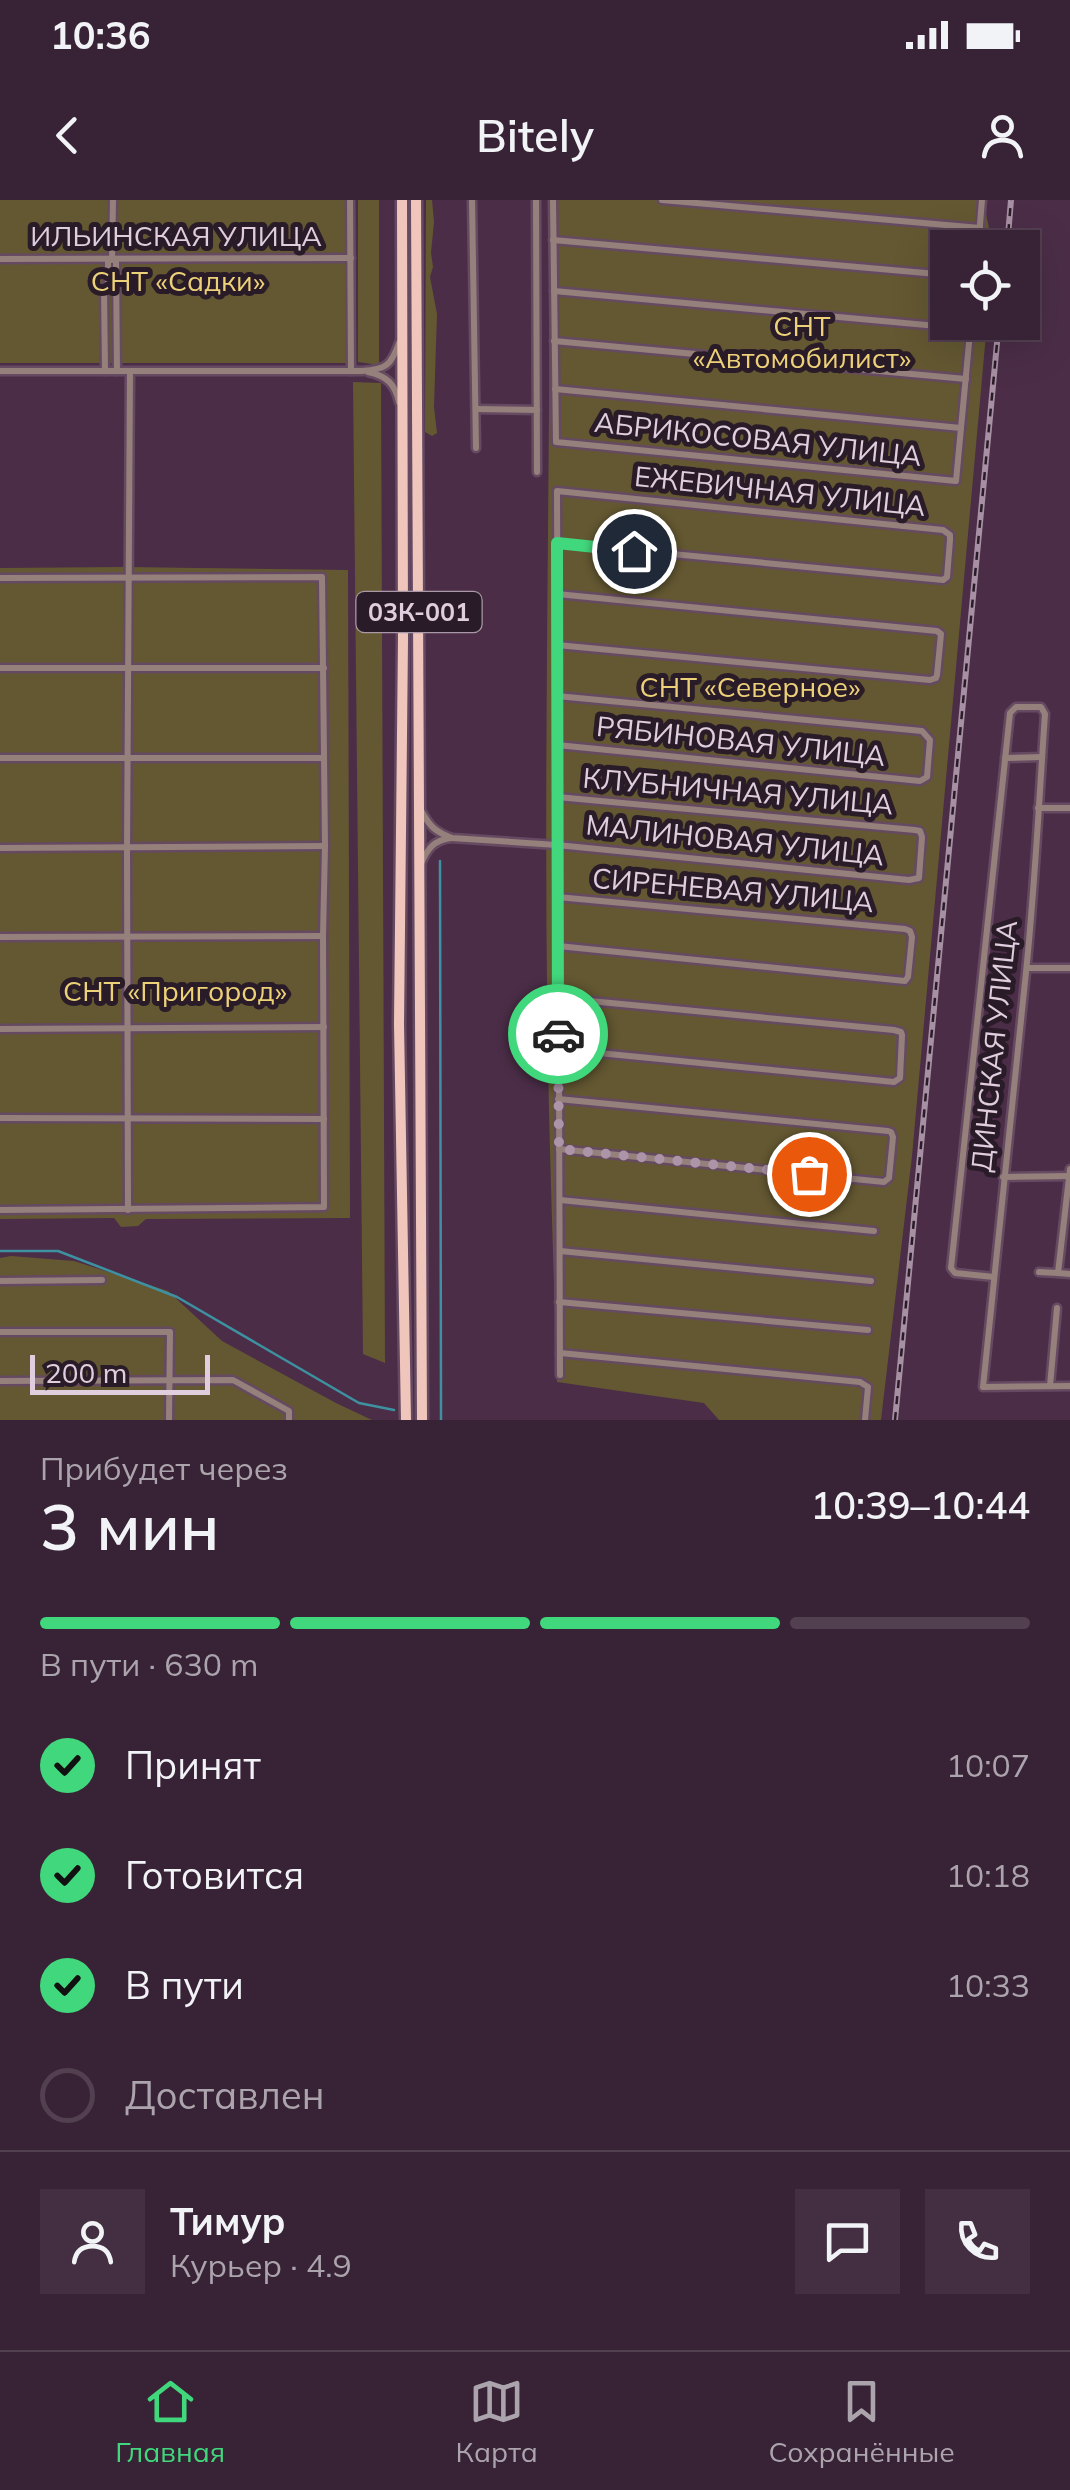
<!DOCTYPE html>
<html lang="ru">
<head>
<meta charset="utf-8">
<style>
  :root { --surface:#382235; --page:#432f41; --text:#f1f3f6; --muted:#aba4ad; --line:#523f50; --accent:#41d77c }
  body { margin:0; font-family:Mulish,sans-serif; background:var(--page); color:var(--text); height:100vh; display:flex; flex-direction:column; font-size:38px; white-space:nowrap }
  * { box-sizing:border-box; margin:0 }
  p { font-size:32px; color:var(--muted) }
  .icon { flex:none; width:55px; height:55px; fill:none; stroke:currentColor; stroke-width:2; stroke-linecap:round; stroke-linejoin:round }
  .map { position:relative; height:1220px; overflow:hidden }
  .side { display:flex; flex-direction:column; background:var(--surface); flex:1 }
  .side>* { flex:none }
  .buttons { position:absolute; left:930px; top:30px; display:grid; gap:20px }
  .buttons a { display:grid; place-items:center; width:110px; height:110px; border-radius:0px; background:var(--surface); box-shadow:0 10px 40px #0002,0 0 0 2px var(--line); font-size:50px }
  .scale { position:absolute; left:30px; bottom:25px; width:180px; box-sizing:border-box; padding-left:10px; border:5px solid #e0cddd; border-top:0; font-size:28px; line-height:35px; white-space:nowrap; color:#e0cddd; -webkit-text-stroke:8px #291b27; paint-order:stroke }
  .pin { position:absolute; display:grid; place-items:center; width:85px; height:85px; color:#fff; margin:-42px; border:5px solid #fff; border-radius:50%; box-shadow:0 2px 10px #0007 }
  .courier { position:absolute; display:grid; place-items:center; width:100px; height:100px; margin:-50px; border:8px solid #41d77c; border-radius:50%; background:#fff; color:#222; box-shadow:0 2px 12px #0007 }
  .overview em { font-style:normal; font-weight:600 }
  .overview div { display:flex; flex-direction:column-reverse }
  .overview { display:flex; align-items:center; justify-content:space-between; height:170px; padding:0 40px }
  h1 { font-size:65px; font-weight:600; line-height:75px }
  .bar { display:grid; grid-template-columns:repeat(4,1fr); gap:15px 10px; align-content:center; height:120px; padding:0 40px }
  .bar i { height:12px; border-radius:8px; background:var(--line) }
  .bar .current { background:var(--accent) }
  .bar p { grid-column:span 4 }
  .line { display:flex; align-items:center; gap:25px; padding:0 40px; border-top:2px solid var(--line) }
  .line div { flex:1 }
  .round { display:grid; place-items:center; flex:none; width:105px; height:105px; border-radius:0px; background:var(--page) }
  ol { padding:0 40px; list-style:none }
  li { display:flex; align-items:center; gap:30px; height:110px }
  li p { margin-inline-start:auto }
  li .icon { padding:10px; border-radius:50%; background:var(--accent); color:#111; stroke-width:4 }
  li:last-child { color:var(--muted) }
  li i { width:55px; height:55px; border:5px solid var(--line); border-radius:50% }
  .status { display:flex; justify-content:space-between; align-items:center; height:70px; padding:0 50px; background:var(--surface); direction:ltr }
  .status svg { height:28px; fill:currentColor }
  header { display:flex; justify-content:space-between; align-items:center; height:130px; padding:0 40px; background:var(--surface); font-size:45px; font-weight:600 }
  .dock { display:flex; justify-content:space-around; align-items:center; height:140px; border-top:2px solid var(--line); background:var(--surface); font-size:28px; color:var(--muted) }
  .dock a { display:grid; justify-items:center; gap:5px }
  .dock .current { color:var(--accent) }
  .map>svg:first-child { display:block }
  .green { fill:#645832 }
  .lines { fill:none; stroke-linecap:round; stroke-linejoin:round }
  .stream { stroke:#3d91a1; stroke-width:2.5 }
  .minor-casing { stroke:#664a62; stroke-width:11 }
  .primary-casing { stroke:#664a62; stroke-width:15 }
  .minor { stroke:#95807b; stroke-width:6 }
  .primary { stroke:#f0c6bc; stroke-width:10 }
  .rail-casing { stroke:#a790a3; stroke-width:6 }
  .rail { stroke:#291b27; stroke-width:2.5; stroke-dasharray:8; stroke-linecap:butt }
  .done { stroke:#ac95a8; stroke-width:10; stroke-dasharray:0 18 }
  .route { stroke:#41d77c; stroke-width:12 }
  .labels { text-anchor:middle; stroke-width:10; stroke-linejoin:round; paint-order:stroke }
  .shield { fill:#291b27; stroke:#a998a6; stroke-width:2.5 }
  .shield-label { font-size:25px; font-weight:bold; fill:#e0cddd }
  .street-label { font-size:28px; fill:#e0cddd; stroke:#291b27 }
  .park-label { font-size:28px; fill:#edd178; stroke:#291b27 }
</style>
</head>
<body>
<div class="status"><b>10:36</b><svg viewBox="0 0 49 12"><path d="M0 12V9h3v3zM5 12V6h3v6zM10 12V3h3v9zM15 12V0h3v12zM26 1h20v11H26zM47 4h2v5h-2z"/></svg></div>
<header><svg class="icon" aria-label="back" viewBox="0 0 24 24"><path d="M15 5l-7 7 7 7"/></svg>Bitely<svg class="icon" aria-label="person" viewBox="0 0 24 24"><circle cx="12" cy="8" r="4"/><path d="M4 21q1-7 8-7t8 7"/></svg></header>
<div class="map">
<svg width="1070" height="1220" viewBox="0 0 1070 1220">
  <rect width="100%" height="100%" fill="#4b2d47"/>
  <g class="green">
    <path d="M0,0H355L356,163H0Z"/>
    <path d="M358,0H379V165L358,162Z"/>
    <path d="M426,0H432L434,22L431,53L433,67L430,77L437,114L434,207L437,233L432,236L425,232Z"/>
    <path d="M550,0H983L993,47L948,48V122L987,123L912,956L881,1220H719L704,1203L557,1182C554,1076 550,970 548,864C543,576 550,288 550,0Z"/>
    <path d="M353,182L381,183L385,1163L363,1154Z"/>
    <path d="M125,367L348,370L350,1018L146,1019L138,1026L121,1027L114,1018L0,1019V368Z"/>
    <path d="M11,1056L74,1061L168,1091L222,1141L336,1203L372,1220H0V1058Z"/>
  </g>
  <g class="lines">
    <g class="stream">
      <path d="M440,661L441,1220"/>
      <path d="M0,1051H58L177,1097L359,1203L394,1210"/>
    </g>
    <defs>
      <g id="minor">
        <path d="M350,0L351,171"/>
        <path d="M472,0L476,248"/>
        <path d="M536,0L537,272"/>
        <path d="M553,0L556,242L956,281L971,122"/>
        <path d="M662,0L980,28"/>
        <path d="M553,40L948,75"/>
        <path d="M978,48L982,0"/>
        <path d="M0,59L351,58"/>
        <path d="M112,60L113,0"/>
        <path d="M116,60L117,171"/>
        <path d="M554,91L970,129"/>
        <path d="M554,141L966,179"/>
        <path d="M0,171H362C386,169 391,166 399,143"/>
        <path d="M105,171L104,88L108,83V60"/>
        <path d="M368,172C387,176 395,184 399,202"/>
        <path d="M555,189L961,228"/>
        <path d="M476,209L537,210"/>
        <path d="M557,343L943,380L947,377L950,340V335L943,330L557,291L560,1175"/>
        <path d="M0,378L322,377L325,646L323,736L324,1007L0,1010"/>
        <path d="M557,445L930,480L936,478L937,475L941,434L937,431L557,394"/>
        <path d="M0,468H324"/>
        <path d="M557,545L920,581L927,577L930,540L922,531L557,496"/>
        <path d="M0,558H324"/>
        <path d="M1005,558L1042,557"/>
        <path d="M1038,608H1070"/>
        <path d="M422,612C430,627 436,632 452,638L557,645L909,680L919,678L922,637L920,631L915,630L557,597"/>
        <path d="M0,648L325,646"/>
        <path d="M421,664C427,649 434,640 451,638"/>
        <path d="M557,697L905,729L910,731L912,737L908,777L905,781L558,746"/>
        <path d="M0,737L323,736"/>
        <path d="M1027,768H1070"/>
        <path d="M558,798L894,830L901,832L902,835L900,878L894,882L558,849"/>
        <path d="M0,829L324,827"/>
        <path d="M558,899L888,931L891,932L893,937L889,978L884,982L559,949"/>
        <path d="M0,918L324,919"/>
        <path d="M1003,977L1069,976"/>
        <path d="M560,1000L874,1031"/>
        <path d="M128,1010L127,649L130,171"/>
        <path d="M560,1051L871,1081"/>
        <path d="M1039,1072L1058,1073L1070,969"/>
        <path d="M1058,1073L1070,1074"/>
        <path d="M994,1077L955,1073L951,1068L1010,513L1016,507H1041L1045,514C1039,600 1035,686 1026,772C1012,910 997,1048 983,1187L1070,1186"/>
        <path d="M0,1081L102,1080"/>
        <path d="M559,1102L868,1130"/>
        <path d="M0,1132H170L169,1220"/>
        <path d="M560,1153L860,1182L868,1187L865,1220"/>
        <path d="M0,1181L233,1180L289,1211V1220"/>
        <path d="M1050,1186L1057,1108"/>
      </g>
      <g id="primary">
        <path d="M402,0L403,439L399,824L406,1220"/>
        <path d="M416,0L422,1220"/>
      </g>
    </defs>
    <use href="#minor" class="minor-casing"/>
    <use href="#primary" class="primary-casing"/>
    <use href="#minor" class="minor"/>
    <use href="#primary" class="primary"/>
    <defs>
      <g id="rail">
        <path d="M1007,48L1011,0"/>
        <path d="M895,1220L999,122"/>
      </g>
    </defs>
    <use href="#rail" class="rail-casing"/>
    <use href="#rail" class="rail"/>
  </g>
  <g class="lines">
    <path class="done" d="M558,834L559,949L809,974"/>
    <path class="route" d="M558,834L557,343L634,351"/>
  </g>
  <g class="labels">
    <rect class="shield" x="356.5" y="392" width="125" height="40" rx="8"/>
    <g class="shield-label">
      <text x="419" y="421">03К-001</text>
    </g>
    <g class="street-label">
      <text x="176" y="46">ИЛЬИНСКАЯ УЛИЦА</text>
      <text transform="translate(758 239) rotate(6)" y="10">АБРИКОСОВАЯ УЛИЦА</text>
      <text transform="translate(780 291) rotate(6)" y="10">ЕЖЕВИЧНАЯ УЛИЦА</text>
      <text transform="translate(741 541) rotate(6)" y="10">РЯБИНОВАЯ УЛИЦА</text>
      <text transform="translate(738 591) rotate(5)" y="10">КЛУБНИЧНАЯ УЛИЦА</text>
      <text transform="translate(735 640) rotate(6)" y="10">МАЛИНОВАЯ УЛИЦА</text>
      <text transform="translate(733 690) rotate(5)" y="10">СИРЕНЕВАЯ УЛИЦА</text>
      <text transform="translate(994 846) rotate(-84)" y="10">ДИНСКАЯ УЛИЦА</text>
    </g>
    <g class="park-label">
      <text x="178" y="91">СНТ «Садки»</text>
      <text x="802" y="136">СНТ<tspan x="802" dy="32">«Автомобилист»</tspan></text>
      <text x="750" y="497">СНТ «Северное»</text>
      <text x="175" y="801">СНТ «Пригород»</text>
    </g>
  </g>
</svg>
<div class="buttons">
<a><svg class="icon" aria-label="locate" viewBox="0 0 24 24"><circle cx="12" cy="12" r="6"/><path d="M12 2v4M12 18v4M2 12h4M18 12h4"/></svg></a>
</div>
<div class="scale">200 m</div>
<div class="pin" style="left:809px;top:974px;background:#ea580c"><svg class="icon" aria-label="bag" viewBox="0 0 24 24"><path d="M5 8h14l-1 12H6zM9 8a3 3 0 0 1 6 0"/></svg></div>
<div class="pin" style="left:634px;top:351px;background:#1f2937"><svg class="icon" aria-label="home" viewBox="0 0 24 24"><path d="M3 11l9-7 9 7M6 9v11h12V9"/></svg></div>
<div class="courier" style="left:558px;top:834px"><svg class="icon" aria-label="car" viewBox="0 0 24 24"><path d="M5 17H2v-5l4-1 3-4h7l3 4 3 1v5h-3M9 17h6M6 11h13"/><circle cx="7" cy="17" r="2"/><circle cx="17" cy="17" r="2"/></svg></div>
</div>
<section class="side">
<div class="overview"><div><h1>3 мин</h1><p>Прибудет через</p></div><em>10:39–10:44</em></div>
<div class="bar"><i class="current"></i><i class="current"></i><i class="current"></i><i></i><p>В пути · 630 m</p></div>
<ol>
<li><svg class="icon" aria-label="check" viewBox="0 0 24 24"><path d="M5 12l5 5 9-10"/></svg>Принят<p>10:07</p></li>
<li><svg class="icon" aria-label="check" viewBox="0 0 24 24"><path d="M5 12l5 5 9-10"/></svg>Готовится<p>10:18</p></li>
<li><svg class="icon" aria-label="check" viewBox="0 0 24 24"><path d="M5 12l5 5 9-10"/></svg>В пути<p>10:33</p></li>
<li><i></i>Доставлен</li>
</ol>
<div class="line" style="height:180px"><a class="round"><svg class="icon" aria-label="person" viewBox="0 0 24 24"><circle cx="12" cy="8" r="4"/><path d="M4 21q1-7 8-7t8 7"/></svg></a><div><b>Тимур</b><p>Курьер · 4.9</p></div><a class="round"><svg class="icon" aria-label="chat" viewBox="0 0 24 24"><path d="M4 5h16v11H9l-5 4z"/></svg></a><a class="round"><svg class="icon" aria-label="phone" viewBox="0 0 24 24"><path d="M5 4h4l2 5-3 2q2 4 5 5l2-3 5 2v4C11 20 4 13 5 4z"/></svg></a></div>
</section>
<nav class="dock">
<a class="current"><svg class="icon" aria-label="home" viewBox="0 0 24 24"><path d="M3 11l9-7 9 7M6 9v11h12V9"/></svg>Главная</a>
<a><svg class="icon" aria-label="map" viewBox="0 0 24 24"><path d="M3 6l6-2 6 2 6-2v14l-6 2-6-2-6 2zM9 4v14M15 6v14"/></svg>Карта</a>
<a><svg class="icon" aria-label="saved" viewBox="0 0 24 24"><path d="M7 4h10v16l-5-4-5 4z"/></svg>Сохранённые</a>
</nav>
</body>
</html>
